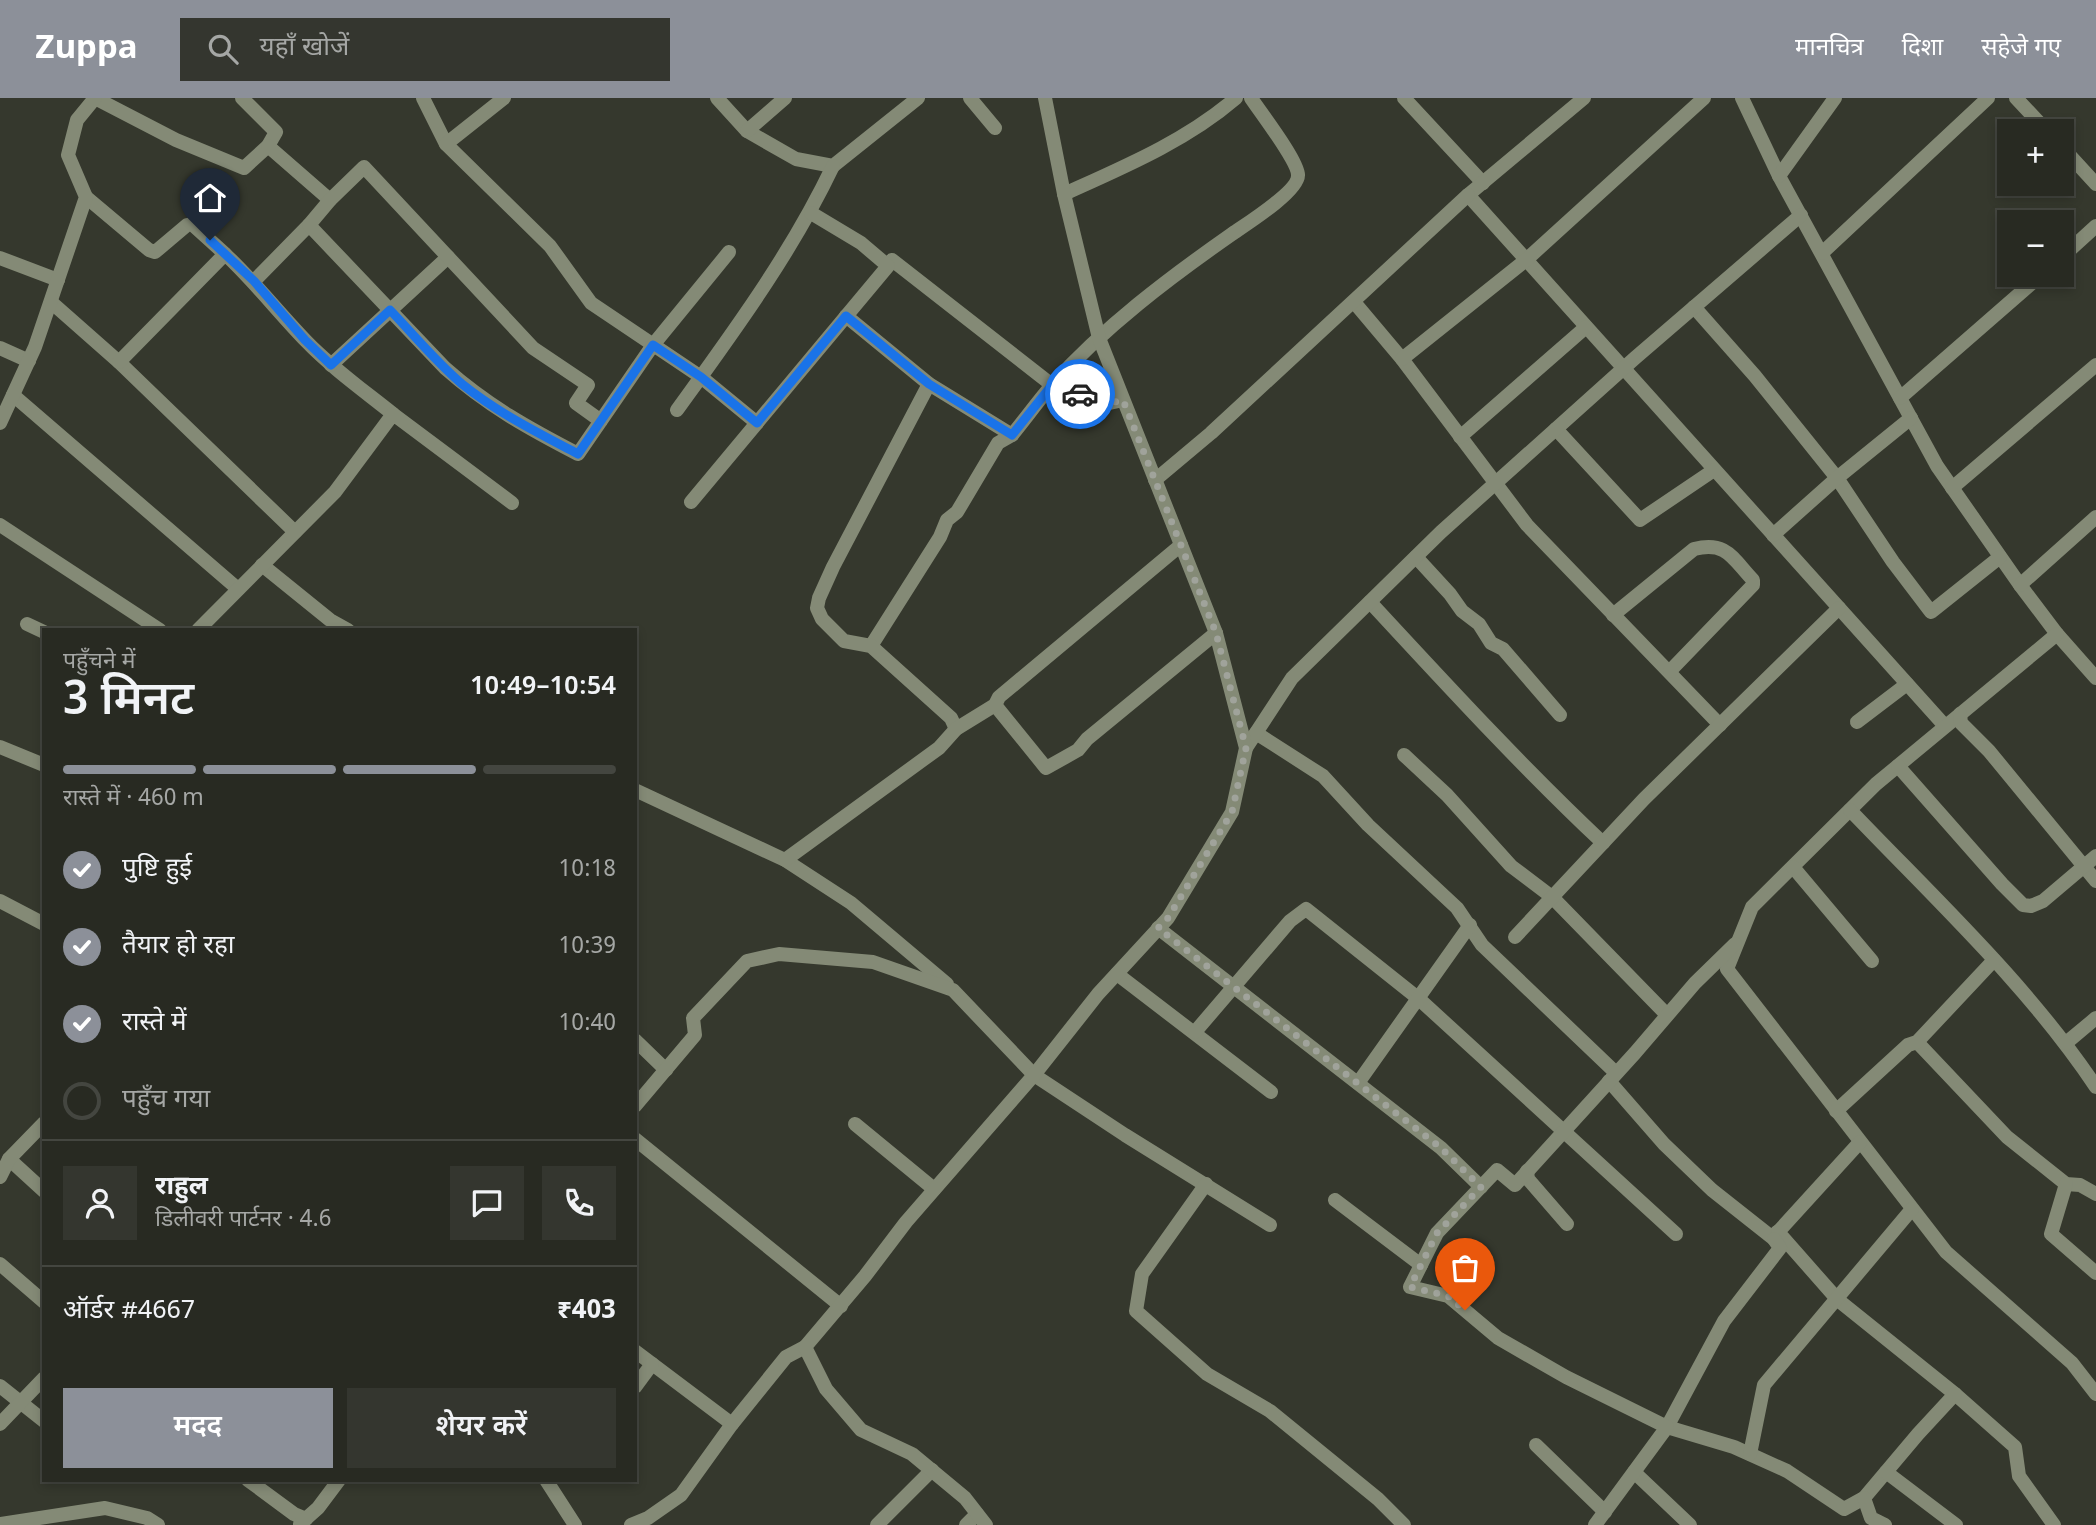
<!DOCTYPE html>
<html lang="hi">
<head>
<meta charset="utf-8">
<style>
  :root { --surface:#282a22; --page:#34362f; --text:#f1f3f6; --muted:#a5a7a5; --line:#444640; --accent:#8c9099 }
  body { margin:0; font-family:Georgia,"Noto Sans Devanagari",serif; background:var(--page); color:var(--text); height:100vh; display:flex; flex-direction:column; font-size:26px; white-space:nowrap }
  * { box-sizing:border-box; margin:0 }
  p { font-size:23px; color:var(--muted) }
  .icon { flex:none; width:38px; height:38px; fill:none; stroke:currentColor; stroke-width:2; stroke-linecap:round; stroke-linejoin:round }
  .map { position:relative; flex:1; overflow:hidden }
  .side { position:absolute; left:42px; top:530px; width:595px; height:854px; display:flex; flex-direction:column; background:var(--surface); border-radius:0px; box-shadow:0 4px 10px #0003,0 0 0 2px var(--line) }
  .side>* { flex:none }
  .buttons { position:absolute; left:1997px; top:21px; display:grid; gap:14px }
  .buttons a { display:grid; place-items:center; width:77px; height:77px; border-radius:0px; background:var(--surface); box-shadow:0 4px 10px #0003,0 0 0 2px var(--line); font-size:35px }
  .pin { position:absolute; display:grid; place-items:center; width:60px; height:60px; color:#fff; margin:-72px -30px; border-radius:50% 50% 50% 0; rotate:-45deg; box-shadow:0 0 7px #0007 }
  .pin .icon { rotate:45deg }
  .courier { position:absolute; display:grid; place-items:center; width:70px; height:70px; margin:-35px; border:5px solid #1a73e8; border-radius:50%; background:#fff; color:#222; box-shadow:0 2px 9px #0007 }
  .summary em { font-style:normal; font-weight:600 }
  .summary div { display:flex; flex-direction:column-reverse }
  .summary { display:flex; align-items:center; justify-content:space-between; height:119px; padding:0 21px }
  h1 { font-size:46px; font-weight:600; line-height:52px }
  .bar { display:grid; grid-template-columns:repeat(4,1fr); gap:10px 7px; align-content:center; height:84px; padding:0 21px }
  .bar i { height:9px; border-radius:5px; background:var(--line) }
  .bar .selected { background:var(--accent) }
  .bar p { grid-column:span 4 }
  .line { display:flex; align-items:center; gap:18px; padding:0 21px; border-top:2px solid var(--line) }
  .line div { flex:1 }
  .round { display:grid; place-items:center; flex:none; width:74px; height:74px; border-radius:0px; background:var(--page) }
  ol { padding:0 21px; list-style:none }
  li { display:flex; align-items:center; gap:21px; height:77px }
  li p { margin-inline-start:auto }
  li .icon { padding:7px; border-radius:50%; background:var(--accent); color:#fff; stroke-width:4 }
  li:last-child { color:var(--muted) }
  li i { width:38px; height:38px; border:4px solid var(--line); border-radius:50% }
  .button { display:flex; gap:14px; margin-top:auto; padding:14px 21px }
  .button a { flex:1; height:80px; border-radius:0px; background:var(--accent); color:#fff; font-size:28px; font-weight:600; line-height:80px; text-align:center }
  .button a+a { background:var(--page); color:var(--text) }
  header { display:flex; align-items:center; gap:42px; box-sizing:border-box; height:98px; padding:0 35px; background:var(--accent); color:#fff }
  header strong { font-size:33px }
  nav { display:flex; gap:38px; margin-inline-start:auto; font-size:24px }
  .search { width:490px; height:63px; background:var(--page); display:flex; align-items:center; gap:18px; box-sizing:border-box; padding:0 24px; border-radius:0px; color:var(--muted); font-size:26px }
  .map>svg:first-child { display:block }
  .lines { fill:none; stroke-linecap:round; stroke-linejoin:round }
  .minor { stroke:#848a76; stroke-width:14 }
  .done { stroke:#a0a39b; stroke-width:7; stroke-dasharray:0 12.6 }
  .route { stroke:#1a73e8; stroke-width:9 }
</style>
</head>
<body>
<header>
<strong>Zuppa</strong>
<div class="search"><svg class="icon" aria-label="search" viewBox="0 0 24 24"><circle cx="10" cy="10" r="6"/><path d="M15 15l6 6"/></svg>यहाँ खोजें</div>
<nav><a>मानचित्र</a><a>दिशा</a><a>सहेजे गए</a></nav>
</header>
<div class="map">
<svg width="2096" height="1427" viewBox="0 0 2096 1427">
  <rect width="100%" height="100%" fill="#35382d"/>
  <g class="lines">
    <g class="minor">
      <path d="M95,0L176,42L244,70L268,48L276,34L242,0"/>
      <path d="M423,0L446,46"/>
      <path d="M504,0L446,46L550,148L591,205L701,279L757,325"/>
      <path d="M717,0L747,33L796,61L833,68L918,0"/>
      <path d="M970,0L995,30"/>
      <path d="M1404,0L1483,85"/>
      <path d="M1584,0L1468,97L1945,628"/>
      <path d="M1742,0L1779,78L1937,368L2020,487L2057,536L2096,580"/>
      <path d="M2016,0L2047,33"/>
      <path d="M747,33L785,0"/>
      <path d="M268,48L330,102"/>
      <path d="M2062,49L2096,86"/>
      <path d="M1779,78L1835,0"/>
      <path d="M1064,96C1124,69 1186,43 1236,0"/>
      <path d="M86,99L149,152L155,154L187,127L192,126L225,156"/>
      <path d="M1822,155L1988,0"/>
      <path d="M2062,159L2096,128"/>
      <path d="M0,160L58,182"/>
      <path d="M892,162L1052,287L1105,306L1123,302"/>
      <path d="M254,183L309,127"/>
      <path d="M51,204L119,264L295,434"/>
      <path d="M1354,204L1402,261L1527,427L1720,627"/>
      <path d="M1694,209L1755,278L1837,380L1893,464L1931,514L2000,459"/>
      <path d="M846,218L929,286L1012,337L998,345L957,414L947,422L940,439L871,548"/>
      <path d="M0,250L29,263"/>
      <path d="M1402,261L1526,162L1704,0"/>
      <path d="M119,264L225,156C254,183 278,214 306,243C332,270 363,292 393,316"/>
      <path d="M331,267L448,159"/>
      <path d="M929,286L833,469L819,500L817,510L822,521L844,543L871,548L951,620L956,631"/>
      <path d="M13,297L238,491"/>
      <path d="M1900,300L2041,177"/>
      <path d="M677,312C734,233 791,156 833,68"/>
      <path d="M601,323L576,305L588,287L533,250L364,69L330,102L309,127L445,270C488,308 528,330 578,356L653,247L729,154"/>
      <path d="M0,325L35,249L86,99L68,57L77,22L95,0"/>
      <path d="M1556,331L1640,422L1714,372"/>
      <path d="M1012,337C1026,320 1038,303 1052,287C1104,229 1169,180 1232,136C1245,127 1299,93 1298,77C1298,63 1261,15 1251,0"/>
      <path d="M1460,339L1586,229"/>
      <path d="M1155,382L1211,335L1468,97"/>
      <path d="M1952,390L2096,267"/>
      <path d="M691,404L888,168L861,145L811,115"/>
      <path d="M0,427L160,532"/>
      <path d="M1773,437L1837,380L1911,320"/>
      <path d="M1416,459L1450,496L1462,513L1479,526L1491,545L1503,551L1560,617"/>
      <path d="M262,467L330,522L348,532"/>
      <path d="M2020,487L2096,419"/>
      <path d="M1370,504C1446,586 1521,668 1603,745"/>
      <path d="M1613,517L1694,451C1727,443 1732,460 1753,482V487L1670,573"/>
      <path d="M27,526L44,534"/>
      <path d="M198,532L335,394L393,316L512,405"/>
      <path d="M2057,536L1876,686L1752,809L1727,871L1946,1154L2072,1265L2096,1296"/>
      <path d="M995,607L1046,670L1078,652L1087,641L1216,535"/>
      <path d="M1960,616L1961,625L1989,653L2096,783"/>
      <path d="M1857,624L1907,586"/>
      <path d="M1256,635L1323,678L1368,727L1457,810L1482,847L1616,975"/>
      <path d="M0,649L44,667"/>
      <path d="M1246,650L1292,580L1441,434L1635,260L1801,117"/>
      <path d="M1404,657L1447,697L1511,768L1552,799L1667,917"/>
      <path d="M1898,668L2002,786L2023,807L2031,808L2043,803L2096,758"/>
      <path d="M635,692L785,762L851,805L947,886"/>
      <path d="M1850,712C1935,801 2027,886 2096,989"/>
      <path d="M785,762L939,650L956,631L995,607L999,599L1181,447"/>
      <path d="M1793,769L1872,863"/>
      <path d="M0,803L44,826"/>
      <path d="M1158,830L1441,1050L1481,1089"/>
      <path d="M1515,839L1644,701L1839,510"/>
      <path d="M1117,876L1271,994"/>
      <path d="M1195,934L1290,823L1306,811L1419,901L1676,1136"/>
      <path d="M635,942L666,972"/>
      <path d="M1917,944L2007,1039L2066,1086L2080,1087L2096,1096"/>
      <path d="M2066,945L2096,920"/>
      <path d="M1609,983L1664,1046L1712,1092L1774,1141L1777,1134"/>
      <path d="M1358,985L1470,827"/>
      <path d="M635,1008L695,937L693,920L747,863L779,856L873,864L953,892L1034,977L1125,1037L1270,1127"/>
      <path d="M1836,1013L1908,947L1917,944L1994,862"/>
      <path d="M855,1026L934,1091"/>
      <path d="M635,1041L841,1208"/>
      <path d="M1860,1044L1778,1134L1838,1202L1955,1296L2015,1349L2019,1378L2054,1427"/>
      <path d="M9,1061L44,1093"/>
      <path d="M1527,1073L1528,1081L1567,1126"/>
      <path d="M0,1079L9,1061L44,1025"/>
      <path d="M1206,1086L1142,1176L1136,1213L1207,1276L1270,1313L1378,1401L1404,1427"/>
      <path d="M2066,1086L2051,1136L2096,1175"/>
      <path d="M1335,1102L1421,1167"/>
      <path d="M1774,1141L1780,1150L1724,1223L1667,1329L1734,1349L1787,1373L1844,1411L1864,1400L1918,1336L1955,1296"/>
      <path d="M0,1166L44,1204"/>
      <path d="M635,1253L732,1326"/>
      <path d="M0,1288L44,1323"/>
      <path d="M635,1289L652,1266"/>
      <path d="M0,1326L44,1280"/>
      <path d="M1536,1347L1605,1414"/>
      <path d="M1750,1356L1764,1287L1912,1111"/>
      <path d="M1634,1374L1690,1427"/>
      <path d="M1886,1374L1956,1427"/>
      <path d="M248,1382L294,1416L306,1421"/>
      <path d="M546,1382L575,1427"/>
      <path d="M1864,1400L1871,1420L1885,1427"/>
      <path d="M0,1426L105,1410L147,1420L158,1427"/>
      <path d="M300,1426L318,1410L339,1382"/>
      <path d="M631,1427L648,1420L681,1397L732,1326L786,1259L805,1249"/>
      <path d="M877,1427L932,1372"/>
      <path d="M966,1427L977,1416"/>
      <path d="M986,1427L965,1400L912,1356L861,1332L826,1291L805,1249L865,1178L906,1124L1034,977L1098,896L1168,820L1232,714L1246,650L1216,535L1099,240L1064,96L1045,0"/>
      <path d="M1595,1427L1667,1329L1566,1279L1498,1240L1448,1198L1410,1189L1437,1135L1497,1072L1515,1087L1635,955L1695,885L1735,846"/>
    </g>
  </g>
  <g class="lines">
    <path class="done" d="M1080,296L1105,306L1123,302L1216,535L1246,650L1232,714L1168,820L1158,830L1441,1050L1481,1089L1437,1135L1410,1189L1448,1198L1465,1212"/>
    <path class="route" d="M210,142L254,183L305,242L331,267L390,212C414,237 436,264 462,286C498,315 538,335 578,356L653,247L701,279L757,325L846,218L929,286L1012,337L1052,287L1080,296"/>
  </g>
</svg>
<div class="buttons">
<a>+</a>
<a>−</a>
</div>
<div class="pin" style="left:1465px;top:1212px;background:#ea580c"><svg class="icon" aria-label="bag" viewBox="0 0 24 24"><path d="M5 8h14l-1 12H6zM9 8a3 3 0 0 1 6 0"/></svg></div>
<div class="pin" style="left:210px;top:142px;background:#1f2937"><svg class="icon" aria-label="home" viewBox="0 0 24 24"><path d="M3 11l9-7 9 7M6 9v11h12V9"/></svg></div>
<div class="courier" style="left:1080px;top:296px"><svg class="icon" aria-label="car" viewBox="0 0 24 24"><path d="M5 17H2v-5l4-1 3-4h7l3 4 3 1v5h-3M9 17h6M6 11h13"/><circle cx="7" cy="17" r="2"/><circle cx="17" cy="17" r="2"/></svg></div>
<section class="side">
<div class="summary"><div><h1>3 मिनट</h1><p>पहुँचने में</p></div><em>10:49–10:54</em></div>
<div class="bar"><i class="selected"></i><i class="selected"></i><i class="selected"></i><i></i><p>रास्ते में · 460 m</p></div>
<ol>
<li><svg class="icon" aria-label="check" viewBox="0 0 24 24"><path d="M5 12l5 5 9-10"/></svg>पुष्टि हुई<p>10:18</p></li>
<li><svg class="icon" aria-label="check" viewBox="0 0 24 24"><path d="M5 12l5 5 9-10"/></svg>तैयार हो रहा<p>10:39</p></li>
<li><svg class="icon" aria-label="check" viewBox="0 0 24 24"><path d="M5 12l5 5 9-10"/></svg>रास्ते में<p>10:40</p></li>
<li><i></i>पहुँच गया</li>
</ol>
<div class="line" style="height:126px"><a class="round"><svg class="icon" aria-label="person" viewBox="0 0 24 24"><circle cx="12" cy="8" r="4"/><path d="M4 21q1-7 8-7t8 7"/></svg></a><div><b>राहुल</b><p>डिलीवरी पार्टनर · 4.6</p></div><a class="round"><svg class="icon" aria-label="chat" viewBox="0 0 24 24"><path d="M4 5h16v11H9l-5 4z"/></svg></a><a class="round"><svg class="icon" aria-label="phone" viewBox="0 0 24 24"><path d="M5 4h4l2 5-3 2q2 4 5 5l2-3 5 2v4C11 20 4 13 5 4z"/></svg></a></div>
<div class="line" style="height:91px"><div>ऑर्डर #4667</div><b>₹403</b></div>
<div class="button"><a>मदद</a><a>शेयर करें</a></div>
</section>
</div>
</body>
</html>
